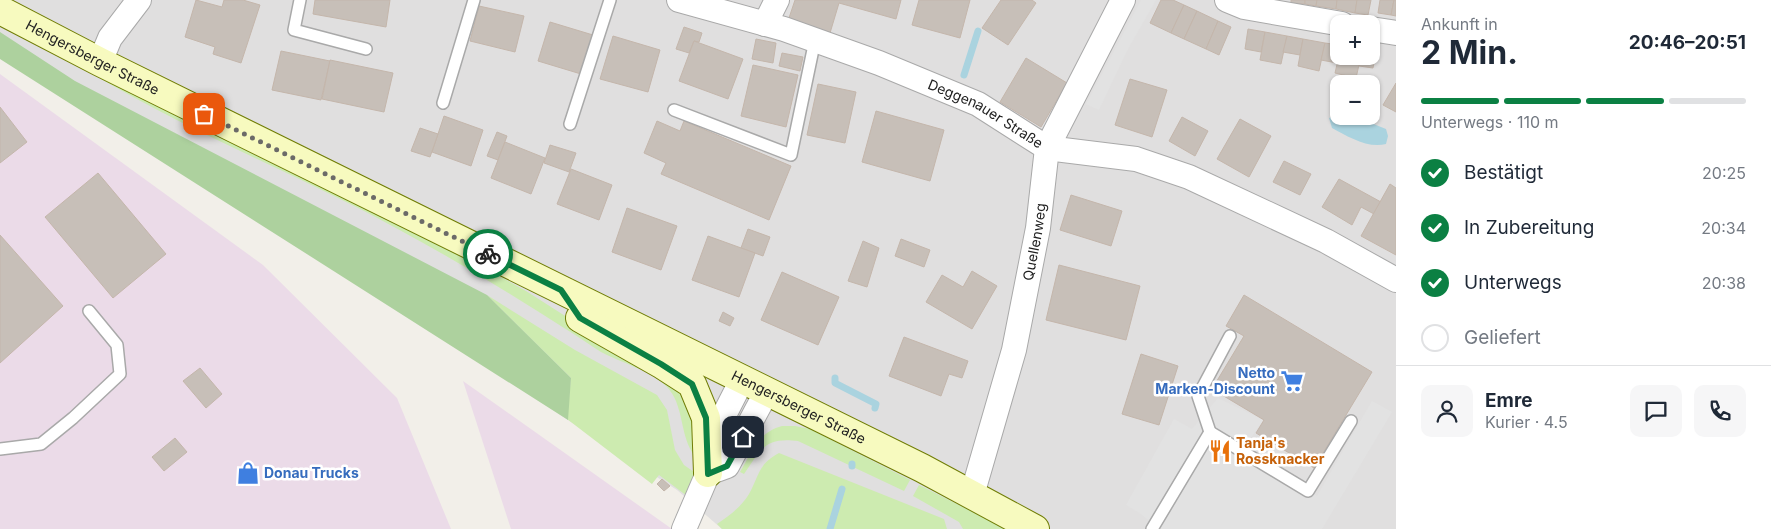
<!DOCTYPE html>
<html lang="de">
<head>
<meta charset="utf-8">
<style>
  :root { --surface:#fff; --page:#f6f6f7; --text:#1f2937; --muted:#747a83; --line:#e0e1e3; --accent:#0b8043 }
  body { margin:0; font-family:Inter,sans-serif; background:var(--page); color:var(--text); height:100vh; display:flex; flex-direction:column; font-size:19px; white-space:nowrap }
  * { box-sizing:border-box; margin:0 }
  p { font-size:16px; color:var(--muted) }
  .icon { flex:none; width:28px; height:28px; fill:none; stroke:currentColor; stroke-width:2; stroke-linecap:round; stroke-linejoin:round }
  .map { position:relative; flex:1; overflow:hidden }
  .panel { display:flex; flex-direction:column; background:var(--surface); width:375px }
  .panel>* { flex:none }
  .buttons { position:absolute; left:1330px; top:15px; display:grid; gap:10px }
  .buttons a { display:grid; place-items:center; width:50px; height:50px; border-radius:10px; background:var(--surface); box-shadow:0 1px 4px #0004; font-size:25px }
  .pin { position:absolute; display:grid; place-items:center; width:42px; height:42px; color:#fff; margin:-21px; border-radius:10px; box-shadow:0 2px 8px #0006 }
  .courier { position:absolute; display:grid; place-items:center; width:50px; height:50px; margin:-25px; border:4px solid #0b8043; border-radius:50%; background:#fff; color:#222; box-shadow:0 1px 6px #0007 }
  .headline em { font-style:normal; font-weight:700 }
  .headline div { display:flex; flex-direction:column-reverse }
  .headline { display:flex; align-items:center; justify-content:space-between; height:85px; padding:0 25px }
  h1 { font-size:32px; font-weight:700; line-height:38px }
  .bar { display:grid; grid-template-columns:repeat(4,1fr); gap:8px 5px; align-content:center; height:60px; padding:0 25px }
  .bar i { height:6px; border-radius:4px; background:var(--line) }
  .bar .active { background:var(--accent) }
  .bar p { grid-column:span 4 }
  .line { display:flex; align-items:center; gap:12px; padding:0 25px; border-top:1px solid var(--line) }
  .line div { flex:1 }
  .round { display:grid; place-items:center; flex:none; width:52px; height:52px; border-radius:10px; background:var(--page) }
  ol { padding:0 25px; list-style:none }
  li { display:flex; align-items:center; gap:15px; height:55px }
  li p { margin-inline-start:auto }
  li .icon { padding:5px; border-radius:50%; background:var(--accent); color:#fff; stroke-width:4 }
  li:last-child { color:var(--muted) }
  li i { width:28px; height:28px; border:2px solid var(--line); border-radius:50% }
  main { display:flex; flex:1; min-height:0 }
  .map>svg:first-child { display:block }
  .residential { fill:#e0dfdf; fill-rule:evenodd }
  .industrial { fill:#ebdbe8 }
  .grass { fill:#cdebb0 }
  .forest { fill:#add19e }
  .parking { fill:#e2e2e2 }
  .water { fill:#aad3df }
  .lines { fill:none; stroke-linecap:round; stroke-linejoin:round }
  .stream { stroke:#aad3df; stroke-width:7 }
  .building { fill:#c7bfb8; stroke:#c4b6ab }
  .lane-casing { stroke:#a9a9a9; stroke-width:14 }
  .street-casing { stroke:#a9a9a9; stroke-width:26 }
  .secondary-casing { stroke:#707d05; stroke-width:30 }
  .lane { stroke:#fff; stroke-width:11 }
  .street { stroke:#fff; stroke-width:24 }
  .secondary { stroke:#f7fabf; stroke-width:28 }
  .done { stroke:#6b6a68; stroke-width:5; stroke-dasharray:0 9 }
  .route { stroke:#0b8043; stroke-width:6 }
  .labels { text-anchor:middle; stroke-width:5; stroke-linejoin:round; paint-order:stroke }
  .street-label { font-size:14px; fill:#222; stroke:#fff }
  .shop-label { font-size:14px; font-weight:bold; fill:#366cbe; stroke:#fff; text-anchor:end }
  .food-label { font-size:14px; font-weight:bold; fill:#c56008; stroke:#fff; text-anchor:start }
</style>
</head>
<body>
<main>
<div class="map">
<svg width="1396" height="529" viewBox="0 0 1396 529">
  <rect width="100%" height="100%" fill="#f2efe9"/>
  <path class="residential" d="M0,0H1396V529H722L677,490L568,420L311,248L0,54ZM1339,24H1371V56H1339ZM1339,84H1371V116H1339Z"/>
  <g class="industrial">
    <path d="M0,74L263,265L397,398L451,529H0Z"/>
    <path d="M463,381L672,529H511Z"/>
  </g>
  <g class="grass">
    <path d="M61,54L380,210L526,291L606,342L671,377L694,415L695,456C679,437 685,404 666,386C649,370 622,363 601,352C591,346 582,339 572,333C496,284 419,238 338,198C245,152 148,111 61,54Z"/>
    <path d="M487,295L575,350L657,395L667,410L675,450L684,465L694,472L687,496L659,475L652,484L567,419L571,378Z"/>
    <path d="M782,426H795L810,429L910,480L904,491L798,441C765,437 761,449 744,474L740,472C753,451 757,433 782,426Z"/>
    <path d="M779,453L944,519L947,529H722L717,524C729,516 741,507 749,494C759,476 758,464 779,453Z"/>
    <path d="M919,485L1007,529H963L959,522L913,496Z"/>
  </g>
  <path class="forest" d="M0,32L75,81L487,295L571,378L568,420L0,59Z"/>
  <g class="parking">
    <path d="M1141,0H1156L1128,49L1099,110L1086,104Z"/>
    <path d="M1218,398L1263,420L1245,447L1317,496L1372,401L1392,412L1322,529H1159L1141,514L1126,505L1174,419L1192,429Z"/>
  </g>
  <path class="water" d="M1337,115L1356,117L1386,129L1388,136L1386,144C1368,149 1347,136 1332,128L1329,118Z"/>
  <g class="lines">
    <g class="stream">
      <path d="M964,75L978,31"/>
      <path d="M835,378V383L876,404L875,408"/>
      <path d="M852,466V464"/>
      <path d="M830,529L842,489"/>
    </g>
  </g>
  <g class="building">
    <path d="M196,0L222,7L224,0H243L260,5L241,63L213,54L215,47L185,37Z"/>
    <path d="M315,0H390L386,27L313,14Z"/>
    <path d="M795,0H901L896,19L839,3L830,33L788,21Z"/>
    <path d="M919,0H970L960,38L912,25Z"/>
    <path d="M1001,0H1032L1036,3L1008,45L982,28Z"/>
    <path d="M1161,0H1173L1184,5L1171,33L1150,23Z"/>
    <path d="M1291,0H1305V4L1291,3Z"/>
    <path d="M1305,0H1317L1316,6L1305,4Z"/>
    <path d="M1317,0H1337L1336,9L1316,6Z"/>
    <path d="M1337,0H1357L1355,13L1336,9Z"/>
    <path d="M1357,0H1371L1368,15L1355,13Z"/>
    <path d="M1380,0H1394L1391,15L1378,13Z"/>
    <path d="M1394,0H1396V16L1391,15Z"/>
    <path d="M1184,5L1197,11L1184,39L1171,33Z"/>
    <path d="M479,6L524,16L515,52L470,41Z"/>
    <path d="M1197,11L1218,21L1206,49L1184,39Z"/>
    <path d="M1218,21L1231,27L1219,55L1206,49Z"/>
    <path d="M550,22L593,35L581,74L538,61Z"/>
    <path d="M684,27L702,33L699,42L694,41L689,53L676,49Z"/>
    <path d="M1248,29L1265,32L1261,52L1245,49Z"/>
    <path d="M1265,32L1287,36L1281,64L1260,60Z"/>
    <path d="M613,36L660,50L648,92L600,79Z"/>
    <path d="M1287,36L1303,39L1300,55L1283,52Z"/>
    <path d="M756,39L776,43L773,63L752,59Z"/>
    <path d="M1303,39L1325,43L1319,71L1298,66Z"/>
    <path d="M694,41L743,59L728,99L679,81Z"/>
    <path d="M1325,43L1339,45L1337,63L1321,60Z"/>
    <path d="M281,51L330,61L321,100L272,90Z"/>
    <path d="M1371,52L1376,53L1373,68L1359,66L1361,56H1371Z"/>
    <path d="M782,53L803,57L800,71L779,66Z"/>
    <path d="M1339,56H1361L1356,78L1335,73Z"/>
    <path d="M1026,58L1067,83L1041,127L1000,102Z"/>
    <path d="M330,60L393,73L384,112L322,99Z"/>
    <path d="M753,65L798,75L786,127L741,116Z"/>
    <path d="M1130,79L1167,90L1152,137L1115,125Z"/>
    <path d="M1396,83V112L1383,105Z"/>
    <path d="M818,84L856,92L845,143L807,135Z"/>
    <path d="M0,107L27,142L0,163Z"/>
    <path d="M876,111L944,130L930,181L862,162Z"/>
    <path d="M444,116L483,130L471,166L432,152Z"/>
    <path d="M1182,117L1208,131L1195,156L1169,141Z"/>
    <path d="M1240,119L1271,136L1249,177L1217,159Z"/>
    <path d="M657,121L680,131L684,121L791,166L769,220L661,174L666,163L644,153Z"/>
    <path d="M420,128L438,134L430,157L411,151Z"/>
    <path d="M497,132L507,136L498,160L487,156Z"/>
    <path d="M505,142L545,158L531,194L491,178Z"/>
    <path d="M550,145L576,153L569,172L544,163Z"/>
    <path d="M1284,161L1311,174L1300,195L1273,182Z"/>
    <path d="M571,169L612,185L599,220L557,204Z"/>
    <path d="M98,173L166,254L113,298L45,217Z"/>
    <path d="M1339,179L1381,202L1374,214L1361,207L1352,225L1322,207Z"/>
    <path d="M1390,184L1396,188V255L1361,236Z"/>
    <path d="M1071,195L1122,211L1111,246L1060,230Z"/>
    <path d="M627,208L677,226L661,270L612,252Z"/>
    <path d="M748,229L770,237L763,256L741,248Z"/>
    <path d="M0,235L63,306L0,363Z"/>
    <path d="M708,236L755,253L739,297L692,280Z"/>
    <path d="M901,239L930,250L924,267L895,256Z"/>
    <path d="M863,241L879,248L867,287L848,281Z"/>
    <path d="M1059,265L1140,286L1126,340L1046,320Z"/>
    <path d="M972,271L997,286L972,329L926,302L942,275L963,287Z"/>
    <path d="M782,272L839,297L818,345L761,320Z"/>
    <path d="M1244,295L1372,372L1314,468L1256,433L1264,420L1212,389L1244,336L1226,326Z"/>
    <path d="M723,312L734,318L730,326L719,321Z"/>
    <path d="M904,337L968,361L962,378L949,374L941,396L889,376Z"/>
    <path d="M1141,354L1178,366L1159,425L1122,414Z"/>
    <path d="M200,368L222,394L206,408L183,381Z"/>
    <path d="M175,438L187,452L164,471L152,457Z"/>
    <path d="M662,479L670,486L664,491L657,484Z"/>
  </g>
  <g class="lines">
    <defs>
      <g id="lane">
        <path d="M300,0L294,30L366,49"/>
        <path d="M443,103L474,0"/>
        <path d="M674,110L791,155L815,40"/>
        <path d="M570,124L610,0"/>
        <path d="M1210,432L1198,396L1230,336"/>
        <path d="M0,449L41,444L73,418L120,374L117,345L89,311"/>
        <path d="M1152,529L1210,432L1308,491L1351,421"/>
      </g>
      <g id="street">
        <path id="s1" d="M679,0L784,29L879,63L978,104L1047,148L1136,159L1189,177L1326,241L1396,280"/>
        <path d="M1227,0L1244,7L1342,24"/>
        <path d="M765,24L777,0"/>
        <path d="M1371,29L1396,33"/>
        <path d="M100,62L110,38L139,0"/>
        <path d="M708,473L727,466L766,393"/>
        <path id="s2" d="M972,495L1014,350L1038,228L1047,148L1123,0"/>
        <path d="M684,529L708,473L721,421L742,380"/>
      </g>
      <g id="secondary">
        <path id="s3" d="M0,10L100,62L922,468L1035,529"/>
        <path d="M580,318L661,364L692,384L706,418L708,473"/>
      </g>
    </defs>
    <use href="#lane" class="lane-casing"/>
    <use href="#street" class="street-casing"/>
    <use href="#secondary" class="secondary-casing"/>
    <use href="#lane" class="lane"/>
    <use href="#street" class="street"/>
    <use href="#secondary" class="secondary"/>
  </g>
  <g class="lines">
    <path class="done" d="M204,114L488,254"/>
    <path class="route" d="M488,254L561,290L580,318L661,364L692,384L706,418L708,474L727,466L743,437"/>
  </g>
  <defs>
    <symbol id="supermarket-bare" viewBox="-9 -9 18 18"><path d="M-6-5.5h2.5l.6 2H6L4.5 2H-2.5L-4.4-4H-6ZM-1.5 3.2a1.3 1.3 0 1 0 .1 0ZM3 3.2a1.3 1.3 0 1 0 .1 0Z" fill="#3f7fe0" stroke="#fff" stroke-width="2.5" paint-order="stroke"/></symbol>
    <symbol id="restaurant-bare" viewBox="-9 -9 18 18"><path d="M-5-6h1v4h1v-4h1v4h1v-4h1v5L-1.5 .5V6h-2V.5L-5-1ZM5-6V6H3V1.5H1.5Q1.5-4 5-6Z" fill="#e8710a" stroke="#fff" stroke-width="2.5" paint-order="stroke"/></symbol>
    <symbol id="shop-bare" viewBox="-9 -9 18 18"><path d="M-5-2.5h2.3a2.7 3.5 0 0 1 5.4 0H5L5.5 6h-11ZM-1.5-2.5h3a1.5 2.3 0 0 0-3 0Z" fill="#3f7fe0" stroke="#fff" stroke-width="2.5" paint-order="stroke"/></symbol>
  </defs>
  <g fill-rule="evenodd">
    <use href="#supermarket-bare" x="1276" y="365" width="32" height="32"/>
    <use href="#restaurant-bare" x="1204" y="435" width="32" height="32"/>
    <use href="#shop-bare" x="232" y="457" width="32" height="32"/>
  </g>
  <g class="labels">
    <g class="street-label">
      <text dy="5" stroke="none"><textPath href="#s3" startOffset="104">Hengersberger Straße</textPath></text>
      <text dy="5" stroke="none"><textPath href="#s1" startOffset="328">Deggenauer Straße</textPath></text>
      <text dy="5" stroke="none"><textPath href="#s2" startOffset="261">Quellenweg</textPath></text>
      <text dy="5" stroke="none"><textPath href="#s3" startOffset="892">Hengersberger Straße</textPath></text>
    </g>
    <g class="shop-label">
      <text x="1275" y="378">Netto<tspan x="1275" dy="16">Marken-Discount</tspan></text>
      <text x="264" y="478" text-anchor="start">Donau Trucks</text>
    </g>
    <g class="food-label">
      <text x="1236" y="448">Tanja's<tspan x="1236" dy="16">Rossknacker</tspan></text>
    </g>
  </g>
</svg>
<div class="buttons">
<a>+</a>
<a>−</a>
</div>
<div class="pin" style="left:204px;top:114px;background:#ea580c"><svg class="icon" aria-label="bag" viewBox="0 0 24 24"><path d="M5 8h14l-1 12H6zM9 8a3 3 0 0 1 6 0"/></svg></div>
<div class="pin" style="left:743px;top:437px;background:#1f2937"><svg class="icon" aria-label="home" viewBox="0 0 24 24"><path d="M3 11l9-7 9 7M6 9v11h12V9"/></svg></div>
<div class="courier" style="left:488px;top:254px"><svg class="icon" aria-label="bike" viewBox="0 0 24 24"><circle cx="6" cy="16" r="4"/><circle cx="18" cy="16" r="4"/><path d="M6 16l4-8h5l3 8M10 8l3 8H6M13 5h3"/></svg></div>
</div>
<section class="panel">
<div class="headline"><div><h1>2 Min.</h1><p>Ankunft in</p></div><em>20:46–20:51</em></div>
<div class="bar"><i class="active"></i><i class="active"></i><i class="active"></i><i></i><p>Unterwegs · 110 m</p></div>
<ol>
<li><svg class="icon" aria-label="check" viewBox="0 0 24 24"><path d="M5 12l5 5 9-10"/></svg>Bestätigt<p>20:25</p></li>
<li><svg class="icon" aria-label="check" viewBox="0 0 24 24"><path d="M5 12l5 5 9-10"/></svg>In Zubereitung<p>20:34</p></li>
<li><svg class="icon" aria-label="check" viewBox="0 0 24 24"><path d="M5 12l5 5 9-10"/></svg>Unterwegs<p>20:38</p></li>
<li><i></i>Geliefert</li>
</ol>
<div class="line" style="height:90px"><a class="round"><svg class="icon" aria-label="person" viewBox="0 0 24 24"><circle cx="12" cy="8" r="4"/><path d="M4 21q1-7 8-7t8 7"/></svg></a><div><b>Emre</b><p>Kurier · 4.5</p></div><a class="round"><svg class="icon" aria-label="chat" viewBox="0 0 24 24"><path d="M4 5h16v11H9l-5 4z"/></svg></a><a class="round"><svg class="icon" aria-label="phone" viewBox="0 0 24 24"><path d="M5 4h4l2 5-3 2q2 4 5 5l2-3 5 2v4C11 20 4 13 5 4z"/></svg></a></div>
</section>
</main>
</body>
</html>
